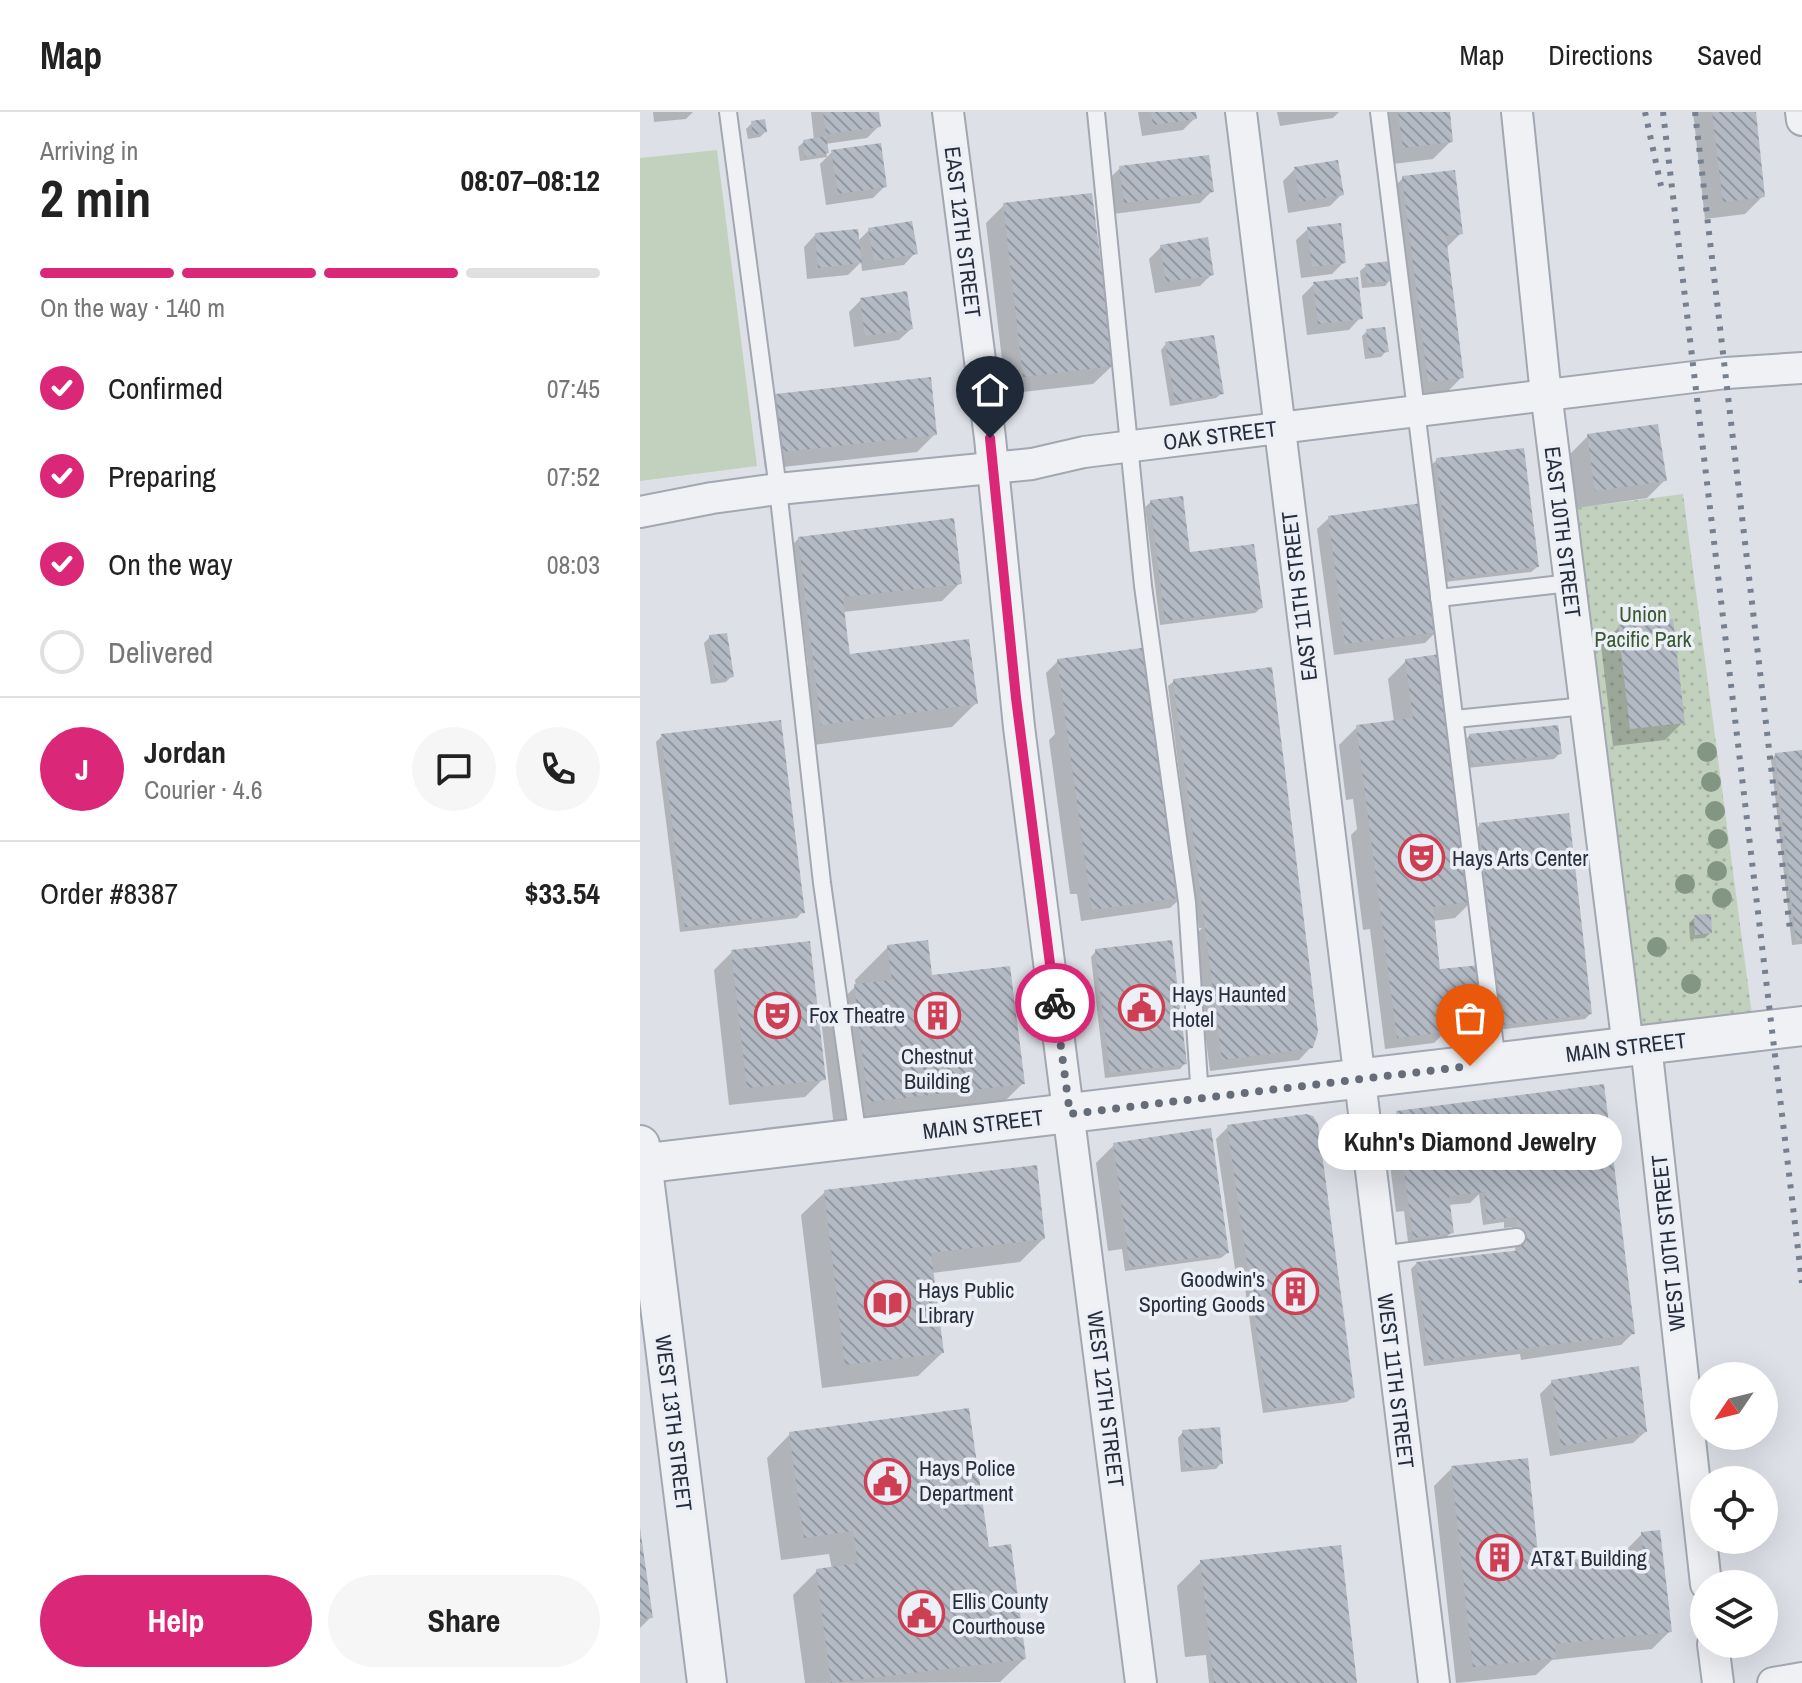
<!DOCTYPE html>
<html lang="en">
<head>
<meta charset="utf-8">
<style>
  :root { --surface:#fff; --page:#f6f6f6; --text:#222; --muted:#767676; --line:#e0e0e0; --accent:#db2777 }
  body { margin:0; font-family:"Archivo Narrow",sans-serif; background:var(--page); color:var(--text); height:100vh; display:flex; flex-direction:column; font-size:30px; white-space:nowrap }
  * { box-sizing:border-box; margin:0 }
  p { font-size:26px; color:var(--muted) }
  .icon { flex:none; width:44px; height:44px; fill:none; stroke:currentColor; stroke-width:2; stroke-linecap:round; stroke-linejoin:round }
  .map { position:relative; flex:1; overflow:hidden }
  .drawer { display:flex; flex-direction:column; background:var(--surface); width:640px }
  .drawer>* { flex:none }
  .needle { width:52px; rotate:235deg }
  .buttons { position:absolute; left:1050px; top:1250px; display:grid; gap:16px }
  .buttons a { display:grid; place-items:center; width:88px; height:88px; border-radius:50%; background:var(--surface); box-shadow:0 8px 32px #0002; font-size:40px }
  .pin { position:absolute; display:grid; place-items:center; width:68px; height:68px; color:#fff; margin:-82px -34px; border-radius:50% 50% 50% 0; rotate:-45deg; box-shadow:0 0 8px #0007 }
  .pin .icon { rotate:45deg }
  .courier { position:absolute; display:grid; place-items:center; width:80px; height:80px; margin:-40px; border:6px solid #db2777; border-radius:50%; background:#fff; color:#222; box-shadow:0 2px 10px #0007 }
  .bubble { position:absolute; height:56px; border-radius:28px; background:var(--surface); box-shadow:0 8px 32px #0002; font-size:26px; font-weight:700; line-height:56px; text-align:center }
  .head em { font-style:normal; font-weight:700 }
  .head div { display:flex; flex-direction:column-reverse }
  .head { display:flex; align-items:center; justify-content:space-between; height:136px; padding:0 40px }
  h1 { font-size:52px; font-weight:700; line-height:60px }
  .bar { display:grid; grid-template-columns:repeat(4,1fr); gap:12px 8px; align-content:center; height:96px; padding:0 40px }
  .bar i { height:10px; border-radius:6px; background:var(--line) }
  .bar .on { background:var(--accent) }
  .bar p { grid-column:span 4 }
  .line { display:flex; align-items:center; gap:20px; padding:0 40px; border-top:2px solid var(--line) }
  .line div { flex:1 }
  .round { display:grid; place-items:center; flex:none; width:84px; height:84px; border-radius:42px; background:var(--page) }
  ol { padding:0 40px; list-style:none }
  li { display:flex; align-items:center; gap:24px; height:88px }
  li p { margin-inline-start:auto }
  li .icon { padding:8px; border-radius:50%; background:var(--accent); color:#fff; stroke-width:4 }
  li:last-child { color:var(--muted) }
  li i { width:44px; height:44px; border:4px solid var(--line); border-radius:50% }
  .cta { display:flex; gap:16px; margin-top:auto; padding:16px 40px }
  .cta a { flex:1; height:92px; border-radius:48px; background:var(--accent); color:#fff; font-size:32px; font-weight:700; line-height:92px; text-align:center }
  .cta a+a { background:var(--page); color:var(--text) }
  header { display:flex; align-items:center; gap:48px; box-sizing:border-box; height:112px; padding:0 40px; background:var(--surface); border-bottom:2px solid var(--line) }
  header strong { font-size:38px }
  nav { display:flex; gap:44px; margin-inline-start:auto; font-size:28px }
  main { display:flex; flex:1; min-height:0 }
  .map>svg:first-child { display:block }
  .grass { fill:#c2d1be }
  .park { fill:url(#park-dots) }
  .shadow { fill:#0003 }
  .building { fill:url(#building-back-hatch) }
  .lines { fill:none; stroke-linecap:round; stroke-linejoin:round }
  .service-casing { stroke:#a2a7b1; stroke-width:20 }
  .minor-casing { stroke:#a2a7b1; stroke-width:34 }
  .tertiary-casing { stroke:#a2a7b1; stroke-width:42 }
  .service { stroke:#eff1f5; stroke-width:16 }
  .minor { stroke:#eff1f5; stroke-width:30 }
  .tertiary { stroke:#eff1f5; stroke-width:38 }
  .rail { stroke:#768090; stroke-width:6; stroke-dasharray:4 8; stroke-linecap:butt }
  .tree { fill:#839684 }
  .done { stroke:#666c78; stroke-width:8; stroke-dasharray:0 14.4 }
  .route { stroke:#db2777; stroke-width:10 }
  .labels { text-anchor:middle; stroke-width:7; stroke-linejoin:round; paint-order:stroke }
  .street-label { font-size:22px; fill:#262e3d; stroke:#eceff5 }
  .park-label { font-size:22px; fill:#3a5933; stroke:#eceff5 }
  .poi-label { font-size:22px; fill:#262e3d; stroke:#eceff5; text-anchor:start }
</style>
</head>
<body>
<header>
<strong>Map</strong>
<nav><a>Map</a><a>Directions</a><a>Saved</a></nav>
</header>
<main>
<section class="drawer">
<div class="head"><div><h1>2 min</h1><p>Arriving in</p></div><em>08:07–08:12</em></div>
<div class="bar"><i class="on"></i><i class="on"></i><i class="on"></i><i></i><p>On the way · 140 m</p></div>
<ol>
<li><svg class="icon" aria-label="check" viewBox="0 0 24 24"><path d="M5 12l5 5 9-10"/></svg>Confirmed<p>07:45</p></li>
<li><svg class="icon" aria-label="check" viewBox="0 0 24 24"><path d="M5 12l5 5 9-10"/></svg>Preparing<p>07:52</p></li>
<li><svg class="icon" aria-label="check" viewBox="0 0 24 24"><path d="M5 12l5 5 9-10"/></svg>On the way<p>08:03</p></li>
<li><i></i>Delivered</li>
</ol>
<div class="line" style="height:144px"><b class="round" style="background:var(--accent);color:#fff">J</b><div><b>Jordan</b><p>Courier · 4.6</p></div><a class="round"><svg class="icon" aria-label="chat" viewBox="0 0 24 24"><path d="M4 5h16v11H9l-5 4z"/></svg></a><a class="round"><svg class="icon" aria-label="phone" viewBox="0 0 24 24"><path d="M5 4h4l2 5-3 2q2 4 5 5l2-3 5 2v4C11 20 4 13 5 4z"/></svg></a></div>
<div class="line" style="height:104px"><div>Order #8387</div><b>$33.54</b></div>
<div class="cta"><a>Help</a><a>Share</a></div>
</section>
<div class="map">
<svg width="1162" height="1571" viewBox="0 0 1162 1571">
  <defs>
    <pattern id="park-dots" width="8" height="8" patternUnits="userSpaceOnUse" patternTransform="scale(2)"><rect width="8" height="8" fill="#c2d1be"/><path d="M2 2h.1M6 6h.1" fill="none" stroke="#a7b4a4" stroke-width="1.8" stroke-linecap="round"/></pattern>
    <pattern id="building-back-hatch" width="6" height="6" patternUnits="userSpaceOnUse" patternTransform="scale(2)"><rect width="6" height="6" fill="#b4bac4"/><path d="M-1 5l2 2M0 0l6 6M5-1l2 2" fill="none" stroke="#9298a0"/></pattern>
  </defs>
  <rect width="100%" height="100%" fill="#dde0e7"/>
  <path class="grass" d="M77,38L117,354L0,369V46Z"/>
  <path class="park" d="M1043,382L1112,903L998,917L929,397Z"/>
  <g class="shadow">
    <path d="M13,0H53L46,7L14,10Z"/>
    <path d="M171,0H237L239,14L227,26L185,32L187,45L160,49L158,35L164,30L174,28Z"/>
    <path d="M498,0H554L555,6L543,18L502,24Z"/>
    <path d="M637,0H699L693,6L640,14Z"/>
    <path d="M739,0H808L811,29L793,47L745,53Z"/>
    <path d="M1053,0H1114L1123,84L1105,102L1065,107Z"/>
    <path d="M112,11L125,20L120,25L108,27L106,17Z"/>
    <path d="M192,40L245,74L233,86L186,93L180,52Z"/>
    <path d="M480,56L572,79L560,91L473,102L468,68Z"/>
    <path d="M655,57L702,82L690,94L648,101L643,69Z"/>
    <path d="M763,66L821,121L806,136L822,265L804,283L771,287L745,84Z"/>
    <path d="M364,93L472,254L453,272L366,282L346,111Z"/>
    <path d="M668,117L704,150L692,162L661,166L656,128Z"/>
    <path d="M229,118L275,141L264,153L222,159L221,150L208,163L167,167L164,135L175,123L217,130Z"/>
    <path d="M521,135L572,162L560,174L515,181L509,147Z"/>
    <path d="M726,154L750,168L745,174L722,176L720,159Z"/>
    <path d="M674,172L720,206L709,218L667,223L662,184Z"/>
    <path d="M221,188L271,217L259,228L214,235L209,200Z"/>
    <path d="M727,219L746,239L741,245L725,247L722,224Z"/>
    <path d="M526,232L582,281L576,286L530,294L521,238Z"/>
    <path d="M136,284L295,322L277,340L125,357L118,302Z"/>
    <path d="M948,324L1025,368L1007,386L937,396L930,342Z"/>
    <path d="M797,348L897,455L891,460L805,470L791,353Z"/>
    <path d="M511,390L548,442L621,496L615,501L520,513L505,395Z"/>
    <path d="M689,406L797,519L785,531L694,543L677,417Z"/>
    <path d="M159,426L320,471L302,489L203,500L208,544L336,591L312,615L158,635L150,573L168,554L162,505L148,507L141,444Z"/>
    <path d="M979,515L1043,610L1025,628L973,634L961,533Z"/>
    <path d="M70,525L92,564L86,570L71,572L64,531Z"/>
    <path d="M418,549L542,785L530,796L441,809L437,782H430L409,628L415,622L406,561Z"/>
    <path d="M766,549L833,788L815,806L793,809L799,859L845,914L840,920L801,924L794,931L745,937L730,817L723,818L711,723L717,717L713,687L706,688L699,633L717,615L754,610L748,567Z"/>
    <path d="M534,569L671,935L659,948L570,959L553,825L562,816H559L528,574Z"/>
    <path d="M22,624L162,800L157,806L40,820L16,630Z"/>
    <path d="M829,624L920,641L914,647L827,656L824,630Z"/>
    <path d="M1162,640V832L1152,833L1131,648L1136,642Z"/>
    <path d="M840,713L950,902L945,907L857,918L834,719Z"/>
    <path d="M1055,805L1070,821L1065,826L1050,827L1049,811Z"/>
    <path d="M248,835L290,865L383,971L349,1005L195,1023L181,908L216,874L215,868Z"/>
    <path d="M456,839L545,951L540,957L465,966L451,845Z"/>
    <path d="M92,840L183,967L165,985L89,993L74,858Z"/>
    <path d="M859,988L993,1221L981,1233L881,1248L880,1242L784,1254L771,1157L777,1151L876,1141L872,1115L864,1116V1110L843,1113L839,1082L830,1091L808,1093L812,1120L806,1125L768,1130L764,1099L756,1100L745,1013L757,1001Z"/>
    <path d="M588,1015L713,1285L707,1290L623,1301L602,1155L595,1157L576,1027Z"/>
    <path d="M474,1033L587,1141L581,1146L485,1159L482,1137L468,1139L456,1051Z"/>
    <path d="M185,1080L403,1127L380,1150L292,1161L302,1241L278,1264L182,1276L161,1103Z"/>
    <path d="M912,1270L1005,1320L993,1331L910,1344L900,1282Z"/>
    <path d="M543,1320L581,1351L576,1357L541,1360L538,1326Z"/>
    <path d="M150,1322L347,1438L384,1547L360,1570L165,1571L153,1483L177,1459L192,1457L189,1442L141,1448L127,1346Z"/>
    <path d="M812,1356L898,1453L984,1444V1440L1002,1422L1030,1519L1012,1537L912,1548L896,1563L816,1571L794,1374Z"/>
    <path d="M0,1417L11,1505L0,1516Z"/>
    <path d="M561,1450L714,1571H569L566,1543L545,1545L537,1474Z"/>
  </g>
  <g class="building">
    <path d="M183,0H239L241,15L186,22Z"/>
    <path d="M511,0H556L557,7L513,13Z"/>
    <path d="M758,0H810L813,30L763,36Z"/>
    <path d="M1072,0H1116L1125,85L1083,90Z"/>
    <path d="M125,7L127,20L113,23L111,9Z"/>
    <path d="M186,24L189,41L165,45L163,28Z"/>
    <path d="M241,31L247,75L198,82L191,38Z"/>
    <path d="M569,43L574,80L484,91L479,54Z"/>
    <path d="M698,48L704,83L660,90L654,55Z"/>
    <path d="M815,58L823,122L806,124L824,266L788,270L762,64Z"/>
    <path d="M452,81L474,254L383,265L363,91Z"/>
    <path d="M272,109L278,142L234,149L228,116Z"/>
    <path d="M701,111L706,151L672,155L667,115Z"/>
    <path d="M218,117L222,151L178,156L175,121Z"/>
    <path d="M568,125L574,163L526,170L520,133Z"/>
    <path d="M750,149L752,169L727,171L725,152Z"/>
    <path d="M718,165L723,207L678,212L673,170Z"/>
    <path d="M267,179L273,217L225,224L220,186Z"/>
    <path d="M745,215L749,240L729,242L726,217Z"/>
    <path d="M574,223L584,282L535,290L525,230Z"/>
    <path d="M291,265L297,323L142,340L135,282Z"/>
    <path d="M1018,312L1027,369L955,379L947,322Z"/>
    <path d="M884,336L899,455L810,466L796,346Z"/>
    <path d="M543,384L550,440L614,432L623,496L525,509L510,388Z"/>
    <path d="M782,391L799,520L705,532L688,404Z"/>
    <path d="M314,406L322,472L203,485L207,521L210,542L329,527L338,592L181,613L158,425Z"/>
    <path d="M1033,507L1045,611L990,617L978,513Z"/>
    <path d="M87,521L94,565L76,568L69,523Z"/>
    <path d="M509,535L544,785L452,798L417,547Z"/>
    <path d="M800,542L835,789L793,795L800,857L840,853L847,915L757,926L716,613L773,606L765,547Z"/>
    <path d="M632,555L678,920L673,936L582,948L533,567Z"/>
    <path d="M141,608L165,801L45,815L21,622Z"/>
    <path d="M918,613L922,642L832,652L829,622Z"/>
    <path d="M1162,638V828L1156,829L1135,641Z"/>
    <path d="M929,701L952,902L862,913L839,711Z"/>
    <path d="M1071,802L1072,821L1055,823L1054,803Z"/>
    <path d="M288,828L292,863L370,854L385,972L228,990L214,872L252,868L247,833Z"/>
    <path d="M532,828L547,952L470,961L455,837Z"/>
    <path d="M170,829L186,968L107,976L91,838Z"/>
    <path d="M964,972L995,1222L789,1249L776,1150L881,1138L876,1105L847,1108L844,1080L809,1084L814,1121L773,1126L756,999Z"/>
    <path d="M666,1002L673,1004L678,1012L715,1286L628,1297L587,1013Z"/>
    <path d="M571,1016L589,1141L490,1155L473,1031Z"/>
    <path d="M397,1053L405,1127L291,1141L304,1241L205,1253L184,1078Z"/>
    <path d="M999,1254L1007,1320L921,1334L911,1268Z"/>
    <path d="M329,1296L349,1435L371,1432L386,1547L191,1571L176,1457L218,1451L213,1419L164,1426L149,1320Z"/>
    <path d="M580,1315L583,1352L546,1356L542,1318Z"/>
    <path d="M888,1346L899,1451L1003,1441L1001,1420L1020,1418L1032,1520L915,1532L916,1546L833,1555L811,1354Z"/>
    <path d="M0,1416L13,1506L0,1507Z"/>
    <path d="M701,1433L717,1571H574L560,1448Z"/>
  </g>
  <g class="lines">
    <defs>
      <g id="service">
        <path d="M88,0L138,377L182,771L218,1026"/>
        <path d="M456,0L503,474L547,790L560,986"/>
        <path d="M739,0C778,317 818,634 857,951"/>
        <path d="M799,486L930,471"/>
        <path d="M815,607L945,594"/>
        <path d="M740,1143L877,1125"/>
      </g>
      <g id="minor">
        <path d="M308,0L350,326L379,615L501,1571"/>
        <path d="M601,0L794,1571"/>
        <path d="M877,0L904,264L988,935"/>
        <path d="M1161,0L1162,8"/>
        <path d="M0,400L72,386L138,377L392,352L444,340L1086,261L1162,256"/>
        <path d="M1006,933L1066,1472"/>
        <path d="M1073,1532L1078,1571"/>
        <path d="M1133,1571L1162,1566"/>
      </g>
      <g id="tertiary">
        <path d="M0,1033L67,1571"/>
        <path d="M0,1052L1162,914"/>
      </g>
    </defs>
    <use href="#service" class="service-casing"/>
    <use href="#minor" class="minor-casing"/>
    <use href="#tertiary" class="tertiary-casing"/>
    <use href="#service" class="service"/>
    <use href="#minor" class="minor"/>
    <use href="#tertiary" class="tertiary"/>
    <g class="rail">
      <path d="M1005,0L1021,74"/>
      <path d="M1023,0L1162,1171"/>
      <path d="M1055,0L1150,818"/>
    </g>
  </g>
  <g class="tree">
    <circle cx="1067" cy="640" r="10"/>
    <circle cx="1071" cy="670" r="10"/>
    <circle cx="1075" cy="699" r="10"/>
    <circle cx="1078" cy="727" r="10"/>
    <circle cx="1077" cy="759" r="10"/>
    <circle cx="1045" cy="772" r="10"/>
    <circle cx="1082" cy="786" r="10"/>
    <circle cx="1017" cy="835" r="10"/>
    <circle cx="1051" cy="872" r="10"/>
  </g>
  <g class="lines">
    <path class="done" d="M415,891L430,1002L830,954"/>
    <path class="route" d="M350,326L376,586L415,891"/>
  </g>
  <defs>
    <symbol id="theatre-ring" viewBox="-11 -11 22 22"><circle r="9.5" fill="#eceff5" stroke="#ce3f53" stroke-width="1.5"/><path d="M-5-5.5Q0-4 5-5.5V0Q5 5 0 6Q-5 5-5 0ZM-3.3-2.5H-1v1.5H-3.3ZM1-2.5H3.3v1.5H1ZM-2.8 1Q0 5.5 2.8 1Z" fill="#ce3f53"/></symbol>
    <symbol id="civic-ring" viewBox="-11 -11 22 22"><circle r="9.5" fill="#eceff5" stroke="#ce3f53" stroke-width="1.5"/><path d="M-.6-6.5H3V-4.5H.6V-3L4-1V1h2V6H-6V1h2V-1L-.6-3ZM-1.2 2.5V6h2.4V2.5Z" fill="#ce3f53"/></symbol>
    <symbol id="building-ring" viewBox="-11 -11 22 22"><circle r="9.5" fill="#eceff5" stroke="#ce3f53" stroke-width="1.5"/><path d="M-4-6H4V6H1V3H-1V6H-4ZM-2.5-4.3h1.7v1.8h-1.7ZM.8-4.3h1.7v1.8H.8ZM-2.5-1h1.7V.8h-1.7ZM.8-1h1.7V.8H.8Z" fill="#ce3f53"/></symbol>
    <symbol id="library-ring" viewBox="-11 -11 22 22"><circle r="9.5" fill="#eceff5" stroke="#ce3f53" stroke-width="1.5"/><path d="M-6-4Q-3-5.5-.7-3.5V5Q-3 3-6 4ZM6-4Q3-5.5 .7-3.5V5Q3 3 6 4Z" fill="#ce3f53"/></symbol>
  </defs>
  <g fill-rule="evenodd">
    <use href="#theatre-ring" x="756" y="720" width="51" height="51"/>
    <use href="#civic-ring" x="476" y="870" width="51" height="51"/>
    <use href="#theatre-ring" x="112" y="878" width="51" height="51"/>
    <use href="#building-ring" x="272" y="878" width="51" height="51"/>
    <use href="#building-ring" x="630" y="1154" width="51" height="51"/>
    <use href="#library-ring" x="222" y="1166" width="51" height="51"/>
    <use href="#civic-ring" x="222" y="1344" width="51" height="51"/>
    <use href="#building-ring" x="834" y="1420" width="51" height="51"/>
    <use href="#civic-ring" x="256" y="1476" width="51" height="51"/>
  </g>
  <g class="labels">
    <g class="street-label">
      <text transform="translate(323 120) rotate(83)" y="8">EAST 12TH STREET</text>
      <text transform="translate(580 323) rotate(-7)" y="8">OAK STREET</text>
      <text transform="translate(923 420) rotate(83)" y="8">EAST 10TH STREET</text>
      <text transform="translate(659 484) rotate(-97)" y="8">EAST 11TH STREET</text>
      <text transform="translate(986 935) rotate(-7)" y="8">MAIN STREET</text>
      <text transform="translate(343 1012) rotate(-7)" y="8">MAIN STREET</text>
      <text transform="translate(1028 1131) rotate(-96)" y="8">WEST 10TH STREET</text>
      <text transform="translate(756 1269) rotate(83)" y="8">WEST 11TH STREET</text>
      <text transform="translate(466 1287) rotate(83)" y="8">WEST 12TH STREET</text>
      <text transform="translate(34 1311) rotate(83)" y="8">WEST 13TH STREET</text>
    </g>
    <g class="park-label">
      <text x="1003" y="510">Union<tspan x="1003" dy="25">Pacific Park</tspan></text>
    </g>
    <g class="poi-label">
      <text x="812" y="754">Hays Arts Center</text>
      <text x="532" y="890">Hays Haunted<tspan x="532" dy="25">Hotel</tspan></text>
      <text x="169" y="911">Fox Theatre</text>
      <text x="297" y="952" text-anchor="middle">Chestnut<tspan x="297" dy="25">Building</tspan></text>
      <text x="625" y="1175" text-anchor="end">Goodwin's<tspan x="625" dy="25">Sporting Goods</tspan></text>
      <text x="278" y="1186">Hays Public<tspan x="278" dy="25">Library</tspan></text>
      <text x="279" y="1364">Hays Police<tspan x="279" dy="25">Department</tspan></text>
      <text x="891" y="1454">AT&amp;T Building</text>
      <text x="312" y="1497">Ellis County<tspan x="312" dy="25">Courthouse</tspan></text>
    </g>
  </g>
</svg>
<div class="buttons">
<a><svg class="needle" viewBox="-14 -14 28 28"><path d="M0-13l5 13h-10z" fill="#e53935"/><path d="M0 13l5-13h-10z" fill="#767676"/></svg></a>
<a><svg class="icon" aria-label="locate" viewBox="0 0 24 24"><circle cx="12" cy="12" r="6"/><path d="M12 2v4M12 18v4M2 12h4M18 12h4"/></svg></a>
<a><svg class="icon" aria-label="layers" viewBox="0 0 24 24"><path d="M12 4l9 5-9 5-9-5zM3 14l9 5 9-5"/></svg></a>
</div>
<div class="pin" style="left:830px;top:954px;background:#ea580c"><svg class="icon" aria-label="bag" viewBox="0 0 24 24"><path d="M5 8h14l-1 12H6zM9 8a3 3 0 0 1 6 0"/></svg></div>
<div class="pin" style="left:350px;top:326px;background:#1f2937"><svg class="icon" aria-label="home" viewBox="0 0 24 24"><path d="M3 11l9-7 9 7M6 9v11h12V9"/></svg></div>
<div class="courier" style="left:415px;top:891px"><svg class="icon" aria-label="bike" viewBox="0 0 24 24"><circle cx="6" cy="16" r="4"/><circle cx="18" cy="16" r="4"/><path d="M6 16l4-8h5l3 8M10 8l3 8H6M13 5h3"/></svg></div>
<div class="bubble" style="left:678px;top:1002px;width:304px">Kuhn's Diamond Jewelry</div>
</div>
</main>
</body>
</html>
